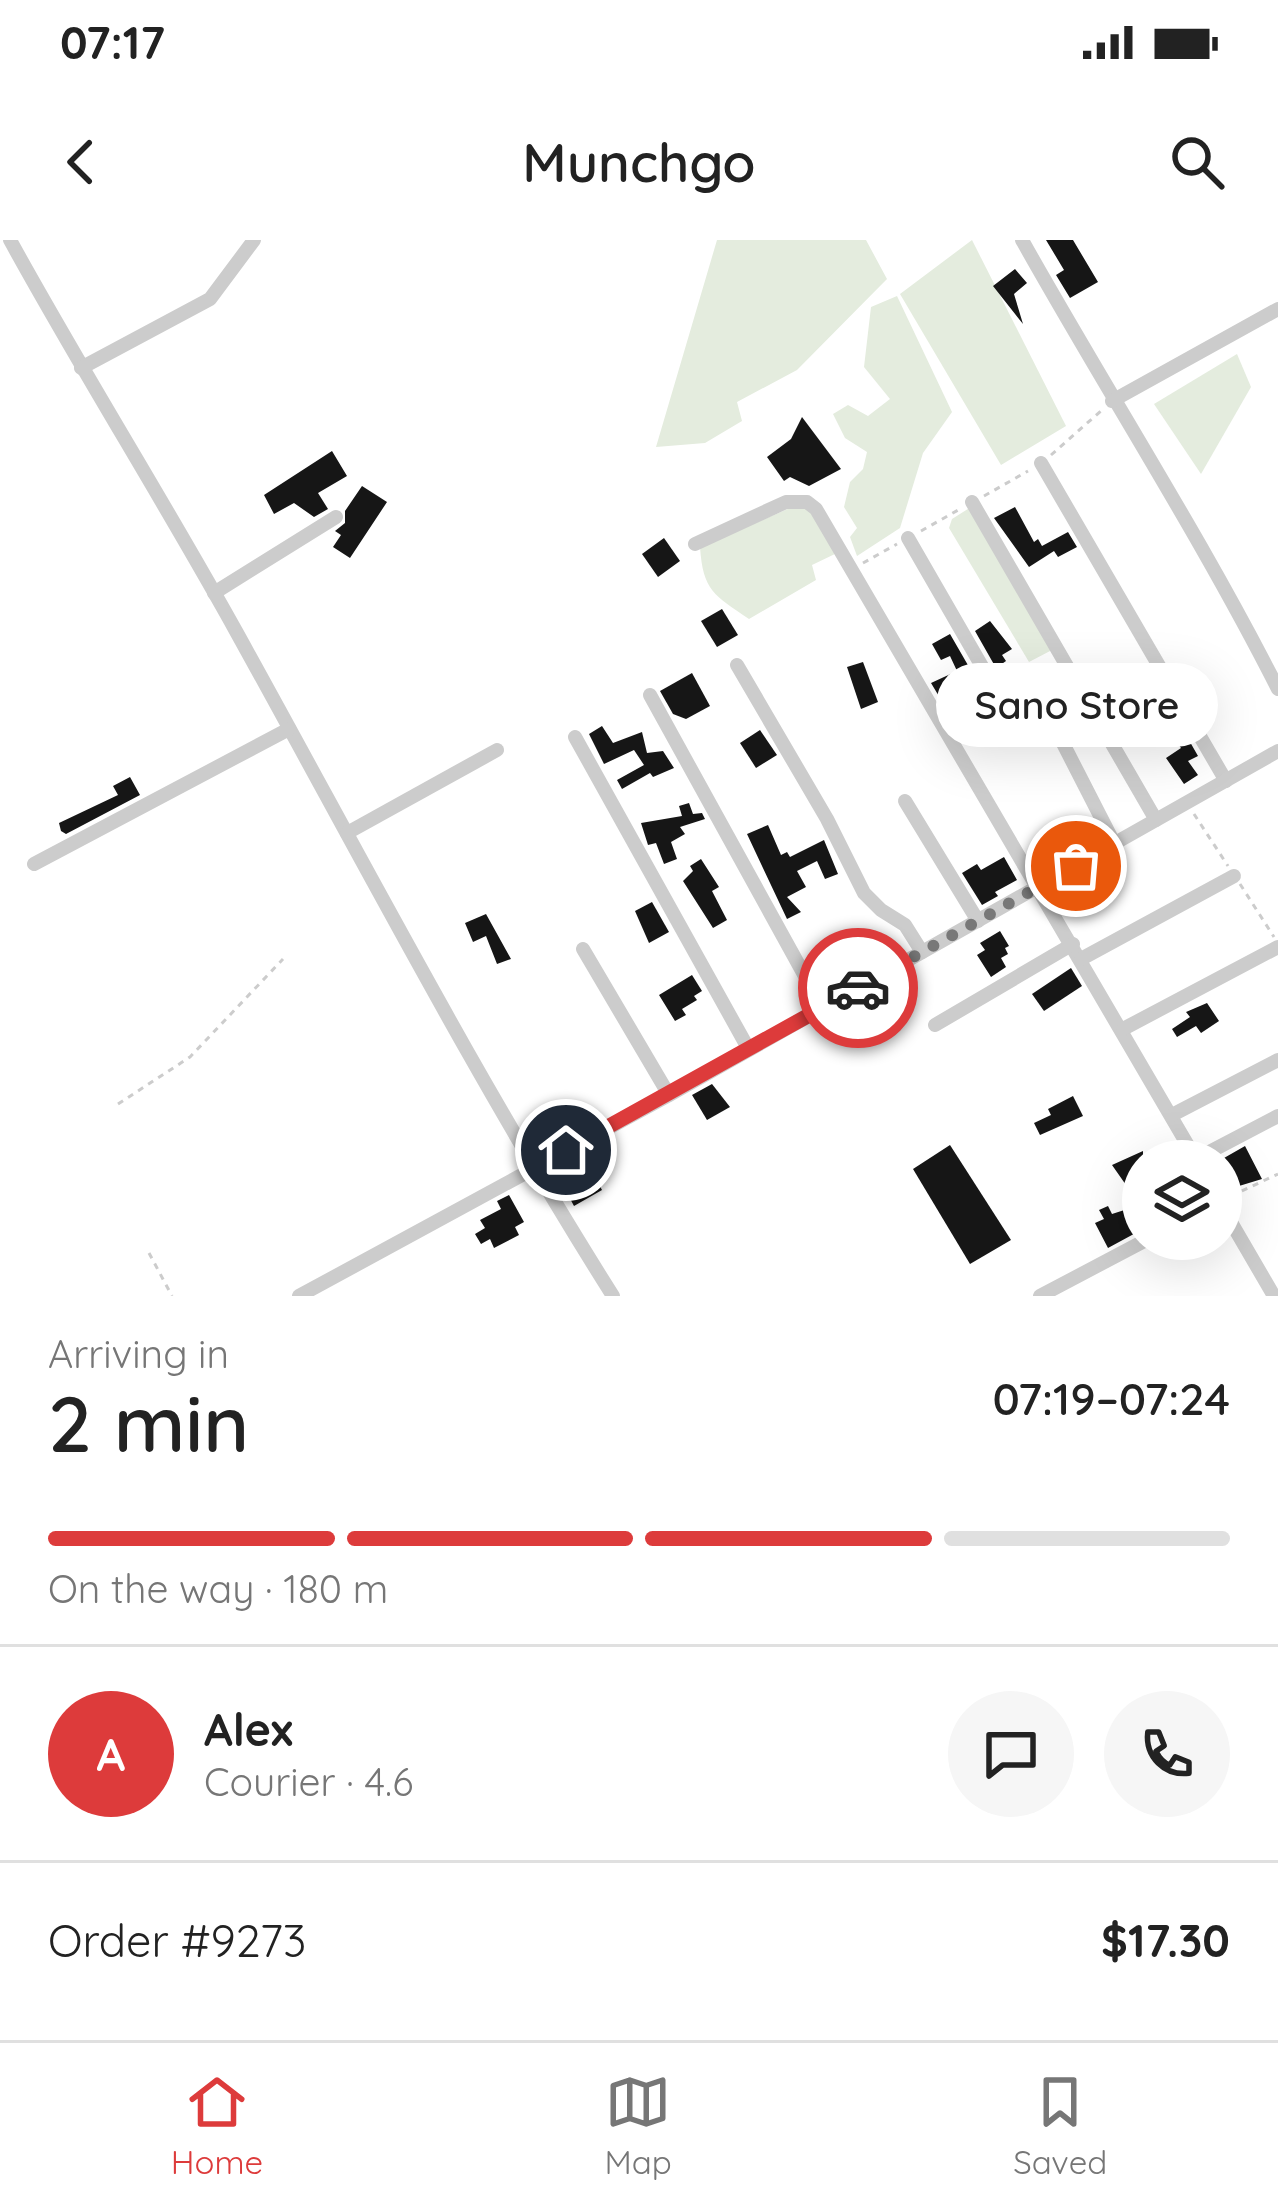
<!DOCTYPE html>
<html lang="en">
<head>
<meta charset="utf-8">
<style>
  :root { --surface:#fff; --page:#f6f6f6; --text:#222; --muted:#767676; --line:#e0e0e0; --accent:#dd3b3b }
  body { margin:0; font-family:Quicksand,sans-serif; background:var(--page); color:var(--text); height:100vh; display:flex; flex-direction:column; font-size:45px; white-space:nowrap }
  * { box-sizing:border-box; margin:0 }
  p { font-size:39px; color:var(--muted) }
  .icon { flex:none; width:66px; height:66px; fill:none; stroke:currentColor; stroke-width:2; stroke-linecap:round; stroke-linejoin:round }
  .map { position:relative; height:1056px; overflow:hidden }
  .panel { display:flex; flex-direction:column; background:var(--surface); flex:1 }
  .panel>* { flex:none }
  .tools { position:absolute; left:1122px; top:900px; display:grid; gap:24px }
  .tools a { display:grid; place-items:center; width:120px; height:120px; border-radius:50%; background:var(--surface); box-shadow:0 12px 48px #0002; font-size:60px }
  .pin { position:absolute; display:grid; place-items:center; width:102px; height:102px; color:#fff; margin:-51px; border:6px solid #fff; border-radius:50%; box-shadow:0 3px 12px #0007 }
  .courier { position:absolute; display:grid; place-items:center; width:120px; height:120px; margin:-60px; border:9px solid #dd3b3b; border-radius:50%; background:#fff; color:#222; box-shadow:0 3px 15px #0007 }
  .bubble { position:absolute; height:84px; border-radius:42px; background:var(--surface); box-shadow:0 12px 48px #0002; font-size:39px; font-weight:600; line-height:84px; text-align:center }
  .headline em { font-style:normal; font-weight:600 }
  .headline div { display:flex; flex-direction:column-reverse }
  .headline { display:flex; align-items:center; justify-content:space-between; height:204px; padding:0 48px }
  h1 { font-size:78px; font-weight:600; line-height:90px }
  .bar { display:grid; grid-template-columns:repeat(4,1fr); gap:18px 12px; align-content:center; height:144px; padding:0 48px }
  .bar i { height:15px; border-radius:9px; background:var(--line) }
  .bar .on { background:var(--accent) }
  .bar p { grid-column:span 4 }
  .line { display:flex; align-items:center; gap:30px; padding:0 48px; border-top:3px solid var(--line) }
  .line div { flex:1 }
  .round { display:grid; place-items:center; flex:none; width:126px; height:126px; border-radius:63px; background:var(--page) }
  .status { display:flex; justify-content:space-between; align-items:center; height:84px; padding:0 60px; background:var(--surface); direction:ltr }
  .status svg { height:33px; fill:currentColor }
  header { display:flex; justify-content:space-between; align-items:center; height:156px; padding:0 48px; background:var(--surface); font-size:54px; font-weight:600 }
  .tabs { display:flex; justify-content:space-around; align-items:center; height:168px; border-top:3px solid var(--line); background:var(--surface); font-size:33px; color:var(--muted) }
  .tabs a { display:grid; justify-items:center; gap:6px }
  .tabs .on { color:var(--accent) }
  .map>svg:first-child { display:block }
  .green { fill:#e4ecde }
  .building { fill:#161616 }
  .lines { fill:none; stroke-linecap:round; stroke-linejoin:round }
  .path { stroke:#ccc; stroke-width:3; stroke-dasharray:6 6; stroke-linecap:butt }
  .minor { stroke:#ccc; stroke-width:14 }
  .done { stroke:#787878; stroke-width:12; stroke-dasharray:0 21.6 }
  .route { stroke:#dd3b3b; stroke-width:15 }
</style>
</head>
<body>
<div class="status"><b>07:17</b><svg viewBox="0 0 49 12"><path d="M0 12V9h3v3zM5 12V6h3v6zM10 12V3h3v9zM15 12V0h3v12zM26 1h20v11H26zM47 4h2v5h-2z"/></svg></div>
<header><svg class="icon" aria-label="back" viewBox="0 0 24 24"><path d="M15 5l-7 7 7 7"/></svg>Munchgo<svg class="icon" aria-label="search" viewBox="0 0 24 24"><circle cx="10" cy="10" r="6"/><path d="M15 15l6 6"/></svg></header>
<div class="map">
<svg width="1278" height="1056" viewBox="0 0 1278 1056">
  <rect width="100%" height="100%" fill="#fff"/>
  <g class="green">
    <path d="M717,0H866L887,39L797,130L737,162L742,181L705,203L656,207Z"/>
    <path d="M972,0L1066,186L1001,225L900,54Z"/>
    <path d="M897,56L952,172L923,213L900,288L857,316L850,297L857,288L844,267L850,242L863,229L867,212L845,198L833,174L848,165L868,176L890,159L864,127L871,67Z"/>
    <path d="M1237,114L1251,147L1201,234L1154,164Z"/>
    <path d="M797,265L814,273L837,313L812,325L816,340L749,379C714,355 703,351 700,307Z"/>
    <path d="M971,267L1052,410L1029,422L949,288L952,279Z"/>
  </g>
  <g class="building">
    <path d="M1046,0H1073L1098,42L1070,58L1056,35L1064,30Z"/>
    <path d="M1015,29L1027,43L1014,54L1023,84L993,46Z"/>
    <path d="M802,177L841,229L809,246L790,237L784,241L767,217L791,199Z"/>
    <path d="M332,211L347,236L318,253L328,269L314,277L294,263L274,274L264,255Z"/>
    <path d="M362,246L387,262L350,318L333,307L341,295L335,291L345,283V271Z"/>
    <path d="M1015,267L1034,302L1038,299L1042,306L1068,292L1077,307L1058,317L1054,311L1029,327L994,278Z"/>
    <path d="M664,298L680,321L658,337L642,314Z"/>
    <path d="M722,369L738,395L717,407L701,381Z"/>
    <path d="M990,381L1012,409L1002,415L1006,421L996,428L975,391Z"/>
    <path d="M950,394L984,453L967,463L958,447L940,458L931,443L957,431L950,416L941,420L932,404Z"/>
    <path d="M863,422L878,462L861,469L847,427Z"/>
    <path d="M1053,425L1063,442L1023,464L1012,445Z"/>
    <path d="M692,433L710,466L686,479L673,474L660,451Z"/>
    <path d="M602,486L613,503L642,492L647,513L663,511L674,528L653,537L650,533L622,549L617,540L644,525L634,510L604,524L589,494Z"/>
    <path d="M760,490L777,515L756,528L740,503Z"/>
    <path d="M1186,495L1198,516L1188,521L1198,535L1184,544L1166,518L1181,508L1176,501Z"/>
    <path d="M130,537L140,555L66,594L61,591L59,583L118,555L113,546Z"/>
    <path d="M689,563L693,574L702,573L705,579L680,587L685,594L671,602L677,619L664,624L656,603L648,605L641,583L682,576L679,566Z"/>
    <path d="M768,585L781,615L787,612L790,617L824,600L838,634L825,639L817,621L797,631L806,647L787,657L801,672L787,679L747,594Z"/>
    <path d="M1004,617L1017,640L995,652L998,656L982,665L962,633L977,624L981,630Z"/>
    <path d="M701,619L719,647L712,651L727,680L713,688L683,641L693,631L690,626Z"/>
    <path d="M652,662L669,692L649,703L635,671Z"/>
    <path d="M486,674L511,719L497,724L486,696L473,702L465,683Z"/>
    <path d="M1000,691L1009,706L1005,708L1008,714L1001,718L1006,727L991,737L977,715L985,710L980,703Z"/>
    <path d="M1071,728L1082,746L1044,771L1032,754Z"/>
    <path d="M692,735L702,751L694,756L697,760L682,769L686,775L675,781L659,755Z"/>
    <path d="M1207,763L1219,781L1201,793L1196,786L1177,797L1172,789L1190,777L1186,772Z"/>
    <path d="M712,844L730,867L707,880L692,855Z"/>
    <path d="M1073,856L1083,876L1040,895L1034,883L1051,875L1048,869Z"/>
    <path d="M950,905L1011,1000L970,1024L913,929Z"/>
    <path d="M1245,906L1262,939L1239,946L1230,937L1234,934L1224,918Z"/>
    <path d="M1143,911V926L1132,934L1143,951V989L1108,1008L1095,983L1104,979L1099,970L1108,966L1112,974L1140,965L1112,925Z"/>
    <path d="M570,922L577,935L590,928L602,950L574,966L560,940L564,938L559,928Z"/>
    <path d="M509,955L524,982L515,987L519,995L494,1008L490,999L481,1004L475,994L485,988L480,980L501,969L497,961Z"/>
  </g>
  <g class="lines">
    <g class="path">
      <path d="M1051,215L1102,170"/>
      <path d="M984,256L1028,231"/>
      <path d="M921,291L960,269"/>
      <path d="M863,323L897,304"/>
      <path d="M1194,574L1228,626"/>
      <path d="M1240,644L1274,697"/>
      <path d="M118,864L190,817L283,719"/>
      <path d="M1231,956L1278,934"/>
      <path d="M149,1013L172,1056"/>
    </g>
    <g class="minor">
      <path d="M10,0C83,133 164,261 237,393C360,615 477,841 613,1056"/>
      <path d="M1022,0C1106,150 1200,295 1278,449"/>
      <path d="M81,128L210,59L254,0"/>
      <path d="M1112,161L1278,69"/>
      <path d="M1041,223L1226,541"/>
      <path d="M972,262L1156,580"/>
      <path d="M908,298L1010,475L1020,480L1042,471L1049,476L1114,603"/>
      <path d="M695,304L786,262H807L816,269L1197,921"/>
      <path d="M214,353L336,277"/>
      <path d="M737,425L827,579L864,653L881,670L905,685L922,712"/>
      <path d="M650,455L822,767"/>
      <path d="M575,497L748,808"/>
      <path d="M905,561L978,681"/>
      <path d="M347,593L497,510"/>
      <path d="M34,624L289,489"/>
      <path d="M583,709L669,855"/>
      <path d="M1081,719L1234,636"/>
      <path d="M935,785L1073,704"/>
      <path d="M1123,789L1278,707"/>
      <path d="M1172,875L1278,820"/>
      <path d="M1196,919L1278,876"/>
      <path d="M1221,965L1274,1056"/>
      <path d="M299,1056L669,855L1278,511"/>
      <path d="M1040,1056L1148,999"/>
    </g>
  </g>
  <g class="lines">
    <path class="done" d="M858,748L1076,626"/>
    <path class="route" d="M566,910L858,748"/>
  </g>
</svg>
<div class="tools">
<a><svg class="icon" aria-label="layers" viewBox="0 0 24 24"><path d="M12 4l9 5-9 5-9-5zM3 14l9 5 9-5"/></svg></a>
</div>
<div class="pin" style="left:1076px;top:626px;background:#ea580c"><svg class="icon" aria-label="bag" viewBox="0 0 24 24"><path d="M5 8h14l-1 12H6zM9 8a3 3 0 0 1 6 0"/></svg></div>
<div class="pin" style="left:566px;top:910px;background:#1f2937"><svg class="icon" aria-label="home" viewBox="0 0 24 24"><path d="M3 11l9-7 9 7M6 9v11h12V9"/></svg></div>
<div class="courier" style="left:858px;top:748px"><svg class="icon" aria-label="car" viewBox="0 0 24 24"><path d="M5 17H2v-5l4-1 3-4h7l3 4 3 1v5h-3M9 17h6M6 11h13"/><circle cx="7" cy="17" r="2"/><circle cx="17" cy="17" r="2"/></svg></div>
<div class="bubble" style="left:936px;top:423px;width:282px">Sano Store</div>
</div>
<section class="panel">
<div class="headline"><div><h1>2 min</h1><p>Arriving in</p></div><em>07:19–07:24</em></div>
<div class="bar"><i class="on"></i><i class="on"></i><i class="on"></i><i></i><p>On the way · 180 m</p></div>
<div class="line" style="height:216px"><b class="round" style="background:var(--accent);color:#fff">A</b><div><b>Alex</b><p>Courier · 4.6</p></div><a class="round"><svg class="icon" aria-label="chat" viewBox="0 0 24 24"><path d="M4 5h16v11H9l-5 4z"/></svg></a><a class="round"><svg class="icon" aria-label="phone" viewBox="0 0 24 24"><path d="M5 4h4l2 5-3 2q2 4 5 5l2-3 5 2v4C11 20 4 13 5 4z"/></svg></a></div>
<div class="line" style="height:156px"><div>Order #9273</div><b>$17.30</b></div>
</section>
<nav class="tabs">
<a class="on"><svg class="icon" aria-label="home" viewBox="0 0 24 24"><path d="M3 11l9-7 9 7M6 9v11h12V9"/></svg>Home</a>
<a><svg class="icon" aria-label="map" viewBox="0 0 24 24"><path d="M3 6l6-2 6 2 6-2v14l-6 2-6-2-6 2zM9 4v14M15 6v14"/></svg>Map</a>
<a><svg class="icon" aria-label="saved" viewBox="0 0 24 24"><path d="M7 4h10v16l-5-4-5 4z"/></svg>Saved</a>
</nav>
</body>
</html>
